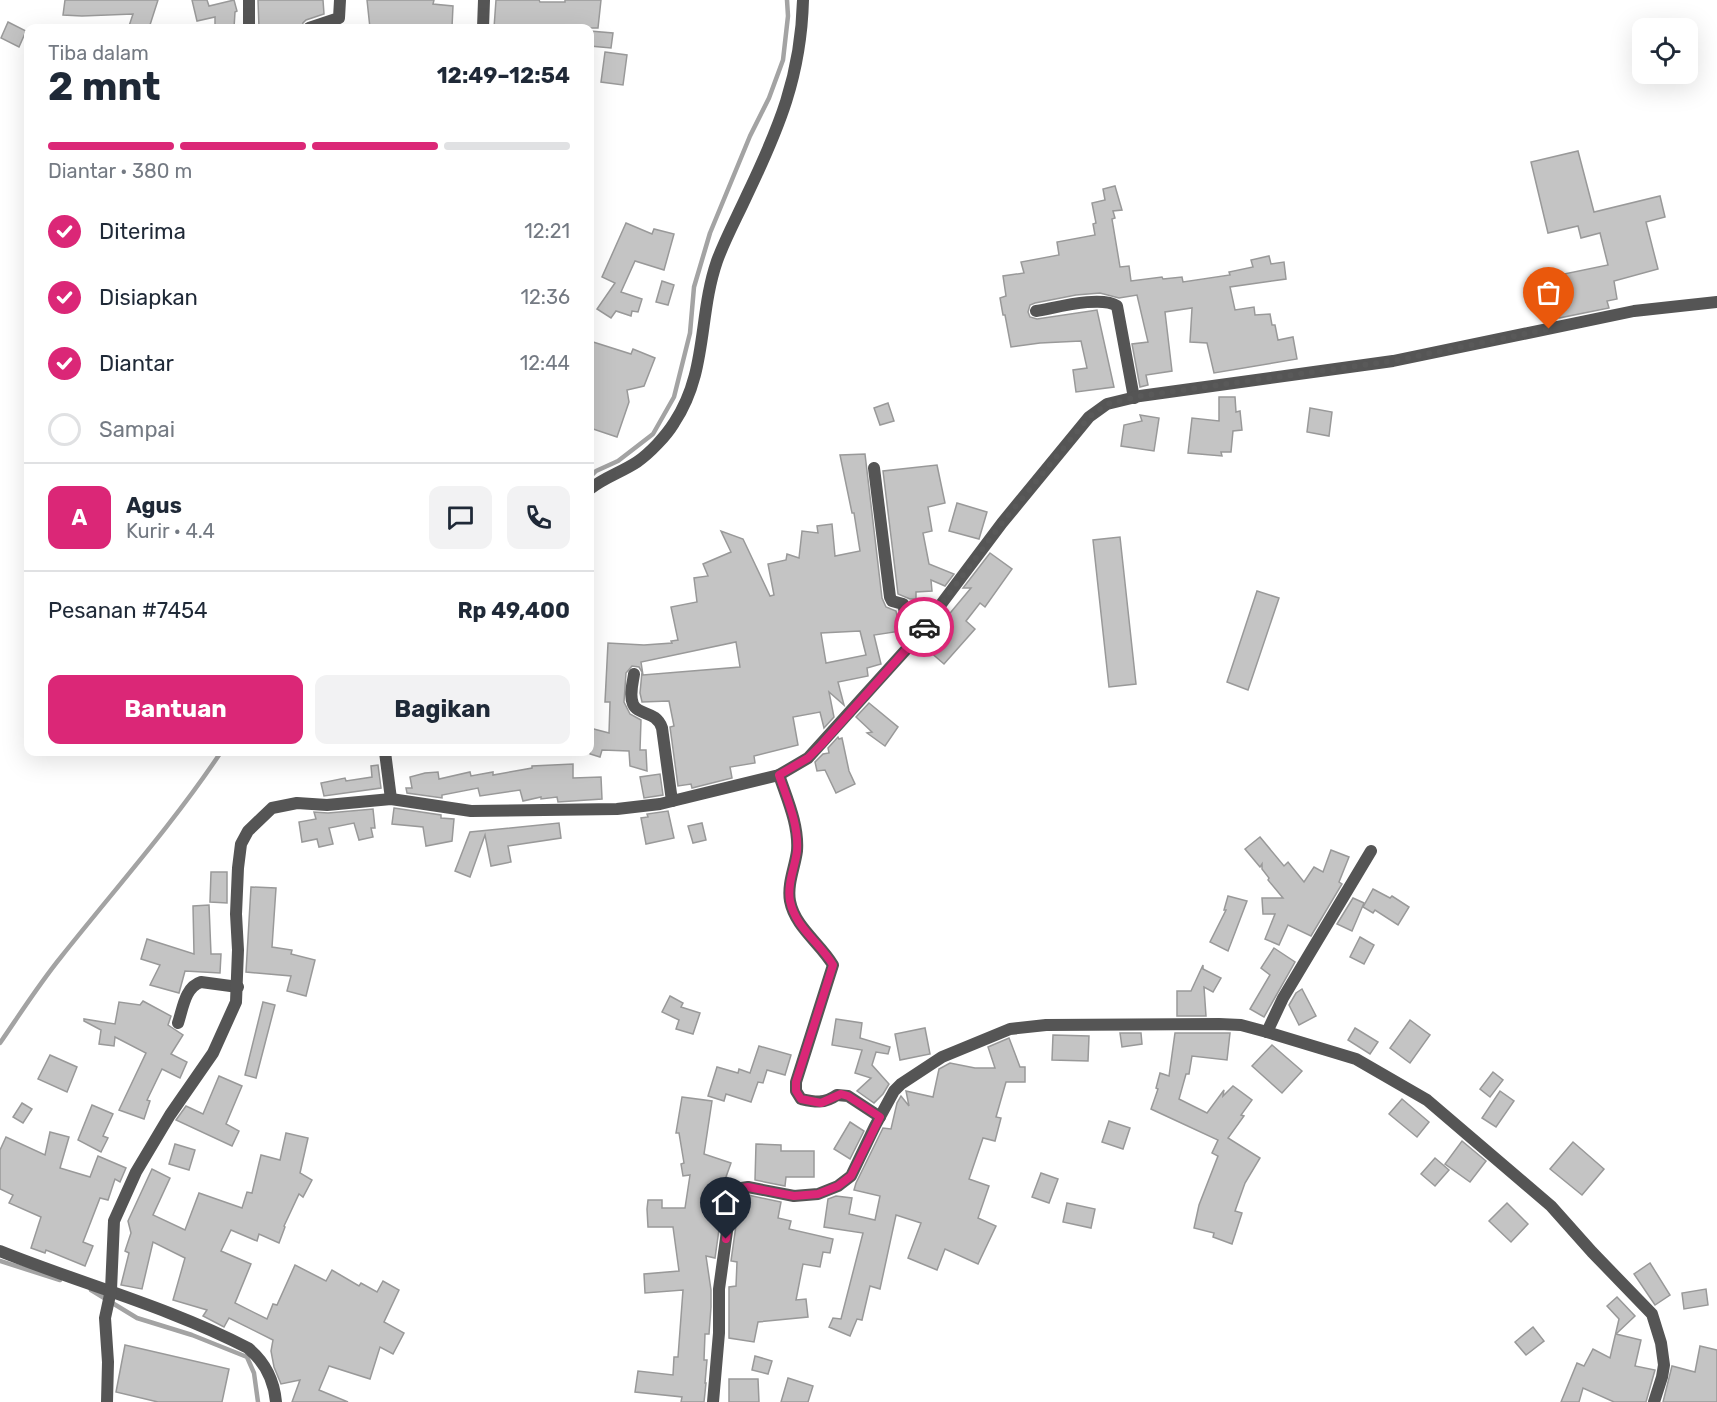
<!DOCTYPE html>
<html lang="id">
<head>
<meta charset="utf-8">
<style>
  :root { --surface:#fff; --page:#f2f2f3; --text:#1f2937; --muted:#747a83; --line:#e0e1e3; --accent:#db2777 }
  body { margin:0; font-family:Rubik,sans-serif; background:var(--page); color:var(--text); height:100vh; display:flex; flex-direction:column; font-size:22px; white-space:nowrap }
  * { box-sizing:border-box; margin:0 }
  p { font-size:20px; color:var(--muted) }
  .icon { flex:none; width:33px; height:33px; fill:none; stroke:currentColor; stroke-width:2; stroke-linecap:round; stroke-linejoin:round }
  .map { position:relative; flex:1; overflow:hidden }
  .details { position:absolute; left:24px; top:24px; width:570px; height:732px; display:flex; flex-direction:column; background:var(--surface); border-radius:12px; box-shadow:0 6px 24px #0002 }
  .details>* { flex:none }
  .controls { position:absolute; left:1632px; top:18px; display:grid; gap:12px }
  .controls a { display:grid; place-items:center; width:66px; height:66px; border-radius:12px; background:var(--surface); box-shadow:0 6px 24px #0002; font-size:30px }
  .pin { position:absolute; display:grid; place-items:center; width:51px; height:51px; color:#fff; margin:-62px -26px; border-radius:50% 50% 50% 0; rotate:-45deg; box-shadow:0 0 6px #0007 }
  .pin .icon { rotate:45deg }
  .courier { position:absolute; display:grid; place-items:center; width:60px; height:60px; margin:-30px; border:4px solid #db2777; border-radius:50%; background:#fff; color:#222; box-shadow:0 2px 8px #0007 }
  .overview em { font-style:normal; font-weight:700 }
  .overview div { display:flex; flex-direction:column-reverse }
  .overview { display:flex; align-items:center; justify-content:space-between; height:102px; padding:0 24px }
  h1 { font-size:39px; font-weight:700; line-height:45px }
  .bar { display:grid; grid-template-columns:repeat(4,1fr); gap:9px 6px; align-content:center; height:72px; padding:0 24px }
  .bar i { height:8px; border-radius:4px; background:var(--line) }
  .bar .current { background:var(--accent) }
  .bar p { grid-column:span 4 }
  .line { display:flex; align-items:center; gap:15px; padding:0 24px; border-top:2px solid var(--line) }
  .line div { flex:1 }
  .round { display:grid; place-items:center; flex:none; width:63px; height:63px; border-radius:12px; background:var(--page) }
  ol { padding:0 24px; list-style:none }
  li { display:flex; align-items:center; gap:18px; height:66px }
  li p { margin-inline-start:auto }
  li .icon { padding:6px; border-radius:50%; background:var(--accent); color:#fff; stroke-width:4 }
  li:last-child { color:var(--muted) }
  li i { width:33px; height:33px; border:3px solid var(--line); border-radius:50% }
  .cta { display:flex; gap:12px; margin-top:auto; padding:12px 24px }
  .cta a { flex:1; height:69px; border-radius:12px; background:var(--accent); color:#fff; font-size:24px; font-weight:700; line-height:69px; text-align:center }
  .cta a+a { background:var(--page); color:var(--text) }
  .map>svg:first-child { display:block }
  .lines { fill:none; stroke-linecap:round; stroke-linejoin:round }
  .stream { stroke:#a3a3a3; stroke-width:4.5 }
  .building { fill:#c4c4c4; stroke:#999; stroke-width:1.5; fill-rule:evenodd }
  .minor { stroke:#555; stroke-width:12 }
  .done { stroke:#595959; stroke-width:6; stroke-dasharray:0 10.8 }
  .route { stroke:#db2777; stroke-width:8 }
</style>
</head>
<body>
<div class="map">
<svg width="1717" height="1402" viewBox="0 0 1717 1402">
  <rect width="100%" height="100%" fill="#fff"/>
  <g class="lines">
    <g class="stream">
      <path d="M590,477L596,471L618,461L653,434L674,397L690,333L694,287L710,233L750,136L769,98L783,60L788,16L787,0"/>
      <path d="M0,1043C20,1014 39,984 61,957C115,889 173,824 221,752"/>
      <path d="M0,1261L60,1280"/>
      <path d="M91,1290L137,1318L192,1335L247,1357L254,1373L258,1402"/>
    </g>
  </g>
  <g class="building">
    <path d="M65,0H158L149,28L129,26L133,14L82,16L63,15Z"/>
    <path d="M192,0H207L209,6L234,0L237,11L235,12L234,28H215V17L197,21Z"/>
    <path d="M258,0H323L324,14L306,20L303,23L301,28H259Z"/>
    <path d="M367,0H434L433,4L453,6L452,27L437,26V28H370Z"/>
    <path d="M496,0H539L540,2H565V0H601L598,28H494Z"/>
    <path d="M8,22L26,31L19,47L1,38Z"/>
    <path d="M590,31L613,33L611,48L590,46Z"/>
    <path d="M605,52L627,55L623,85L601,82Z"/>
    <path d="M1578,151L1594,212L1660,196L1665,217L1646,222L1658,269L1614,281L1617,299L1607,301L1609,308L1559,318L1553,287L1567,284L1564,274L1608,265L1600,233L1581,238L1578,226L1548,233L1531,162Z"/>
    <path d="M1115,186L1122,210L1113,211L1115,218L1112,219L1120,267L1129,266L1131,281L1162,277L1163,279L1182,277L1183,282L1230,275L1229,272L1253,267L1251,260L1269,256L1271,264L1284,262L1286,279L1230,287L1235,310L1254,307L1255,315L1270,314L1272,325H1275L1278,340L1293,337L1297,359L1214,373L1207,343L1190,342L1192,308L1165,312L1172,371L1146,375L1148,385L1140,387L1132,344L1148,342L1137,295L1119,298L1100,293L1076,295L1035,303L1030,305L1028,312L1030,317L1037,319L1097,310L1114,387L1076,392L1073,370L1087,368L1081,341L1040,343L1011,347L1005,315H1003L1000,298L1006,296L1003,276L1024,273L1021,262L1059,255L1057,242L1095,235L1093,224L1096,223L1092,203L1105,200L1103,189Z"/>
    <path d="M626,223L652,234L654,229L674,234L664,270L635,261L621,292L642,299L638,312L632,311L631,316L616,311L611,318L597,309L615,283L602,277Z"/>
    <path d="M662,281L674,285L668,305L656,302Z"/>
    <path d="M590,341L631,354L633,349L655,358L644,386L627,390L629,402L617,437L590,428Z"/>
    <path d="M1219,397H1235L1236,412L1240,411L1242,430L1233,431L1231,452H1221L1222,456L1188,453L1192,418L1219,421Z"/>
    <path d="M888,403L894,421L880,425L874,408Z"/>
    <path d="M1310,408L1332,412L1329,436L1307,432Z"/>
    <path d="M1140,415L1159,418L1154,451L1121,446L1124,425L1142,421Z"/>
    <path d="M865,454L882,598L886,607L896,611L901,631L874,635L881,664L867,668L868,676L838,682L844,705L829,692L834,717L824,728L820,712L793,717L798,745L754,756L755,763L730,767L732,778L692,788L691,784L678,786L670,727L674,726L669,701L642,702L640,693L642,672L639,667L632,666L626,673L624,702L630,714L641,720L640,750H646L647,771L630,766L629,751L602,750L600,757L590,754V728L609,733L610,702H605L608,643L644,645L672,643L671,641L678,640L671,607L697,602L694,578L708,576L703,564L731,552L721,531L743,539L770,596L774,595L768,564L786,560L787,554L799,558L802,531L818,533L817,526L832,524L835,556L860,551L854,513H852L840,455ZM860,631L866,655L826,663L821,633ZM736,642L740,667L643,675L641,662Z"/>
    <path d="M937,465L945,503L928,507L932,531L923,533L929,564L954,574L945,586L931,580L932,591L916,592V599H910L898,594L883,471Z"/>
    <path d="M957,503L987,512L979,539L949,531Z"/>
    <path d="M1120,537L1136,684L1109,687L1093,540Z"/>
    <path d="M990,553L1012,569L985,607L980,603L966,621L975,629L944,664L921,644L935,628L936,630L971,588H963Z"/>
    <path d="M1257,591L1279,598L1248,690L1227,682Z"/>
    <path d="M869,703L898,727L885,746L867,733L872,732L856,717Z"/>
    <path d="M838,737L839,739L842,738L849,771L855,784L836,793L825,770L817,771L815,762L823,754L829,753L828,748Z"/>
    <path d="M573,764V778L601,777L602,799L558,802L557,797L541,799V797L523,801L520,790L480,796L478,788L442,795V798L407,793L406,788H412L410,777L425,773L438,772L439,779L470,772L471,776L493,772V775L532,768V766Z"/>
    <path d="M378,765L381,788L324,796L321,783L345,778L346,781L372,777L371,766Z"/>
    <path d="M660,774L663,795L644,798L640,777Z"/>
    <path d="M394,808L441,815V818L454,819L452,841L426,846L423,827L392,824Z"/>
    <path d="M373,809L375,828H371L373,837L359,840L354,823L329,828L333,844L319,847L317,839L302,842L299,822L316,819L314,812L328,813Z"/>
    <path d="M668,811L674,838L646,844L641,818L648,817L647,814Z"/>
    <path d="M559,823L561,838L508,846L511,862L491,866L485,835L470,877L455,871L470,832Z"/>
    <path d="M702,823L706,840L693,843L688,826Z"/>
    <path d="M1260,837L1284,866L1288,862L1304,882L1314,867L1323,872L1331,850L1349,857L1339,882L1342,884L1311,936L1288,925L1279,945L1265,939L1275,914H1263L1262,898H1283L1268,880L1269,878L1262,869V864L1260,867L1245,849Z"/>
    <path d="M211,872H227V903L210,902Z"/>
    <path d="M251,887L276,888L272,947L292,950L291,954L315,960L306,996L287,991L291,976L246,972Z"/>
    <path d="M1373,889L1390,898L1392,896L1409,907L1398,925L1375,910L1373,913L1363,907Z"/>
    <path d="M1228,896L1247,901L1228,951L1210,942L1226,910H1224Z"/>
    <path d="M1353,898L1364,903L1352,931L1337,924Z"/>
    <path d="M209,905L211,954H221L220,973L185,971L179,993L150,985L160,965L141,959L147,939L194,954L193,906Z"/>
    <path d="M1360,937L1374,945L1364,964L1350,957Z"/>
    <path d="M1274,948L1295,962L1264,1017L1250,1009L1270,975L1261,968Z"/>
    <path d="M1203,965V969L1221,978L1213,992L1204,987L1206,1016H1177V991H1191Z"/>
    <path d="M1302,989L1316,1016L1299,1025L1289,1005L1296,993Z"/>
    <path d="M670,996L683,1003L681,1007L700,1013L693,1034L676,1029L679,1020L662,1012Z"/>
    <path d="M143,1001L171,1016L168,1025L183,1035L171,1054L187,1062L180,1078L162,1069L147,1100L150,1101L144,1119L119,1110L146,1053L115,1037L114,1046L99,1044L101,1030L84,1021V1019L115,1024L119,1002L140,1005Z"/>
    <path d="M263,1002L275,1005L256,1078L245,1075Z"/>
    <path d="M836,1019L862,1023L860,1038L890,1047L888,1054L876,1052L872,1065L889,1084L883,1094L874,1103L857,1091L871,1078L855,1073L862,1050L832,1045Z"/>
    <path d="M1410,1020L1430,1035L1410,1063L1390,1048Z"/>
    <path d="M925,1028L930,1054L900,1060L895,1034Z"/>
    <path d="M1355,1028L1378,1042L1370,1054L1348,1040Z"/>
    <path d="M1120,1033H1141L1142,1044L1122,1047Z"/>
    <path d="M1175,1033H1230L1227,1060L1192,1056L1189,1074H1186L1179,1099L1207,1113L1224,1090L1223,1096L1233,1086L1252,1100L1241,1115L1244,1116L1228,1138L1260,1158L1245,1183L1235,1211L1242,1213L1232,1244L1213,1237L1214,1233L1194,1228L1199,1205L1218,1156L1212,1153L1218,1140L1151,1109L1158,1089L1156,1088L1160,1073L1169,1076Z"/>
    <path d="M1053,1035L1089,1036L1088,1061L1052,1060Z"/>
    <path d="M1009,1038L1020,1067H1025V1082H1006L996,1117L1001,1118L995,1141L983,1138L969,1179L989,1186L978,1218L996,1226L978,1264L945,1249L937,1270L908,1258L921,1223L896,1215L880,1289L870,1286L862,1320L857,1319L850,1336L829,1327L833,1318L841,1319L863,1233L824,1227L828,1199L836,1196L852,1198L849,1214L875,1220L880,1196L854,1190L856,1183L883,1128L891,1129L897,1103L901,1096L909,1106L906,1091L933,1097L939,1069L950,1063L975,1068H995L988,1047Z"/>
    <path d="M1272,1045L1302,1071L1282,1093L1252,1066Z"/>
    <path d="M759,1046L791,1055L785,1075L767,1070L763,1083L758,1082L751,1102L726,1094L724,1101L708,1096L717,1067L738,1073L739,1069L750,1073Z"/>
    <path d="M50,1055L77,1067L67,1092L38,1079Z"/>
    <path d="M1493,1072L1503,1080L1490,1097L1480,1089Z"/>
    <path d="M219,1076L242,1086L226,1124L239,1131L232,1146L176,1120L186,1106L203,1114Z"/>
    <path d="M1500,1091L1514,1101L1496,1127L1482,1118Z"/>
    <path d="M682,1097L712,1101L704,1154L731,1163L726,1177L728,1178L724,1194L715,1258L706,1256L711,1290V1307L709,1334H705L704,1360H707L705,1383H706L704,1402H681L682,1397L635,1392L638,1371L673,1375L674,1357H678L683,1290L645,1293L644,1274L679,1271L673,1227H648L647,1209L648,1200H662V1208H685L690,1175L683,1176L681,1164L684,1163L679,1133H676Z"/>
    <path d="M1402,1099L1429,1122L1417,1137L1389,1114Z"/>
    <path d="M22,1103L32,1109L23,1123L13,1117Z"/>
    <path d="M92,1105L113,1114L103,1136L108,1138L101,1152L78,1140Z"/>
    <path d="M1109,1121L1130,1128L1123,1149L1102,1142Z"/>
    <path d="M850,1122L864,1131L850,1159L834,1149Z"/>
    <path d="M50,1132L69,1137L60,1168L90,1177L98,1156L126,1168L120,1182L115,1179L108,1200L100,1198L83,1242L93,1246L85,1266L46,1250L45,1253L31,1248L41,1217L9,1203L13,1195L0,1189V1150L6,1137L45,1155Z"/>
    <path d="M286,1133L308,1138L300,1173L312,1180L303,1197L299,1194L284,1226L285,1227L279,1243L259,1234L257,1241L231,1230L221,1251L251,1264L235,1303L267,1319L273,1304L277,1305L295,1265L326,1281L332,1270L359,1286L361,1283L377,1292L383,1281L399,1290L384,1322L404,1333L393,1354L380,1347L370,1379L329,1366L319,1390L348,1402H292L300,1380L281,1384L274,1367L271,1351L273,1340L229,1318L224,1327L203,1316L207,1310L173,1300L185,1258L153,1242L142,1289L121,1285L129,1253L125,1251L131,1233L128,1221L152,1169L170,1178L153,1215L185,1230L199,1193L242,1208L247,1192L252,1193L261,1155L280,1160Z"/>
    <path d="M1462,1141L1486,1161L1470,1182L1445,1164Z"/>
    <path d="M1573,1142L1604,1169L1582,1195L1550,1169Z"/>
    <path d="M175,1144L195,1150L189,1170L169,1164Z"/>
    <path d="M756,1144L781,1145V1151H814V1177H786L785,1186L755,1180Z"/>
    <path d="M1435,1158L1449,1170L1435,1186L1421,1174Z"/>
    <path d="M1041,1173L1058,1179L1049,1203L1032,1197Z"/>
    <path d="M748,1195L781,1202L778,1218L791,1221L789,1229L833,1239L830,1253L823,1252L820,1267L803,1264L796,1300L806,1299L808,1317L758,1322L754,1342L729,1338V1287L736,1286L737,1262L731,1261L740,1197Z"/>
    <path d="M1067,1203L1095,1209L1091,1228L1063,1222Z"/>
    <path d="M1507,1203L1528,1224L1511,1242L1489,1221Z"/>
    <path d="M1650,1263L1670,1295L1655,1305L1634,1274Z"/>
    <path d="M1706,1289L1708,1305L1684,1309L1682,1293Z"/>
    <path d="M1617,1297L1635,1316L1616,1334L1641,1340L1635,1366L1655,1370L1646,1402H1614L1583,1388L1579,1402H1561L1577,1363L1584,1366L1593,1349L1610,1358L1619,1319L1607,1306Z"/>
    <path d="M1533,1327L1544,1341L1526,1355L1515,1342Z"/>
    <path d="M125,1345L229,1369L222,1402H158L116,1392Z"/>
    <path d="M1700,1346L1717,1350V1402H1663L1672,1366L1695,1372Z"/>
    <path d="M755,1356L772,1361L768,1374L752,1370Z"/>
    <path d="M788,1378L813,1386L808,1402H781Z"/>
    <path d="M729,1379H758L759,1402H729Z"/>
  </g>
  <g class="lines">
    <g class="minor">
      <path d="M249,0V28"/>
      <path d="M309,28L339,18L340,0"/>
      <path d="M483,28L484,0"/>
      <path d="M1036,311C1055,308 1101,295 1117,306L1134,398"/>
      <path d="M874,468L890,597L892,601L903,604L912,643"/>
      <path d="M590,489C603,478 622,472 637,462C650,453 666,436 674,423C708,372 698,316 717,261C725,239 737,217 747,195C779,128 801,76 803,0"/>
      <path d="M634,674C633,682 629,695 633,704C638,716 656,710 662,728L672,801"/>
      <path d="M385,752L391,799"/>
      <path d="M779,775C787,799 799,825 797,851C795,867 787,884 790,901C795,927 820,943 833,965L796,1082V1091L801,1099C815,1102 824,1104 837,1095L848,1096L880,1117"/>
      <path d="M178,1023C183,1008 185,987 201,982L238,987"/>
      <path d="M1267,1032L1283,998L1371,851"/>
      <path d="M0,1251C82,1284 169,1307 248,1348C265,1362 274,1380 276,1402"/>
      <path d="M107,1402L108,1362L105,1318L111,1290L114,1221L136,1172L170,1115L213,1053L236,1002L238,950L236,914L238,868L241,844L248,831L272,808L297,803L327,805L391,799L471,811L617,809L660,804L779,775L808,758L912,643L1002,523L1089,417L1107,404L1140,396L1393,361L1634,311L1717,302"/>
      <path d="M713,1402L719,1333V1289L732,1195L735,1189L748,1187L794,1196L818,1194L838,1186L851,1176L875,1126L894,1091L901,1084L942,1057L1010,1029L1046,1025L1219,1024L1241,1025L1267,1032L1356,1059L1427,1100L1551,1206L1592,1252L1652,1314L1661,1343L1664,1365L1662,1377L1654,1402"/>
    </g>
  </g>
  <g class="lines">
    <path class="done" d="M924,627L1002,523L1089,417L1107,404L1140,396L1393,361L1549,329"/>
    <path class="route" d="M726,1239L732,1196L735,1189L748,1187L794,1196L818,1194L838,1186L851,1176L880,1117L848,1096L841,1094L821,1103L801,1099L796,1091V1082L833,965C820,943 795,927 790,901C787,884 795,867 797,851C799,825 787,799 779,775L808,758L821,745L912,643L924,627"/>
  </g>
</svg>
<div class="controls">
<a><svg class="icon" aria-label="locate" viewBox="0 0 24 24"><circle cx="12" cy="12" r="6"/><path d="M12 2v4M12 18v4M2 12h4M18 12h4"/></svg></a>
</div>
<div class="pin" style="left:1549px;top:329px;background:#ea580c"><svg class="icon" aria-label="bag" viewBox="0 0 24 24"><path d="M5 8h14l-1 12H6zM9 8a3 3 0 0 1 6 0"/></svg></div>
<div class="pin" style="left:726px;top:1239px;background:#1f2937"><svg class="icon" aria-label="home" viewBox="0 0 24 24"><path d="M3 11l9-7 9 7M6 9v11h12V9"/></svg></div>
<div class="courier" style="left:924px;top:627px"><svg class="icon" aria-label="car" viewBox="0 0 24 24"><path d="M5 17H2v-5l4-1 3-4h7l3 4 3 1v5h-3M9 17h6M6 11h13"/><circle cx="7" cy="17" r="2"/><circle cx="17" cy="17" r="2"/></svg></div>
<section class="details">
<div class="overview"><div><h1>2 mnt</h1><p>Tiba dalam</p></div><em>12:49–12:54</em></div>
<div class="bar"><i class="current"></i><i class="current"></i><i class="current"></i><i></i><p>Diantar · 380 m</p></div>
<ol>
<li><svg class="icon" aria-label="check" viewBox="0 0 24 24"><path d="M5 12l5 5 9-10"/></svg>Diterima<p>12:21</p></li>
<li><svg class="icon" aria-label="check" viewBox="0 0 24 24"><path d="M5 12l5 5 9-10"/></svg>Disiapkan<p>12:36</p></li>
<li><svg class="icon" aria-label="check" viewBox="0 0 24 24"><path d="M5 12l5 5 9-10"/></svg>Diantar<p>12:44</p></li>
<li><i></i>Sampai</li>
</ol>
<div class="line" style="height:108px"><b class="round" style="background:var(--accent);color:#fff">A</b><div><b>Agus</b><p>Kurir · 4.4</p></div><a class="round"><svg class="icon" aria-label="chat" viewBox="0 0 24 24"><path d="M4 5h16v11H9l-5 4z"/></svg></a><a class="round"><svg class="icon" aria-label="phone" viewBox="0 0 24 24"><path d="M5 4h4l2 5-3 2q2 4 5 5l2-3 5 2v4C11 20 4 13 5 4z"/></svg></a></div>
<div class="line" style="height:78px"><div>Pesanan #7454</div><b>Rp 49,400</b></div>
<div class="cta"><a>Bantuan</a><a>Bagikan</a></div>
</section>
</div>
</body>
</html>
